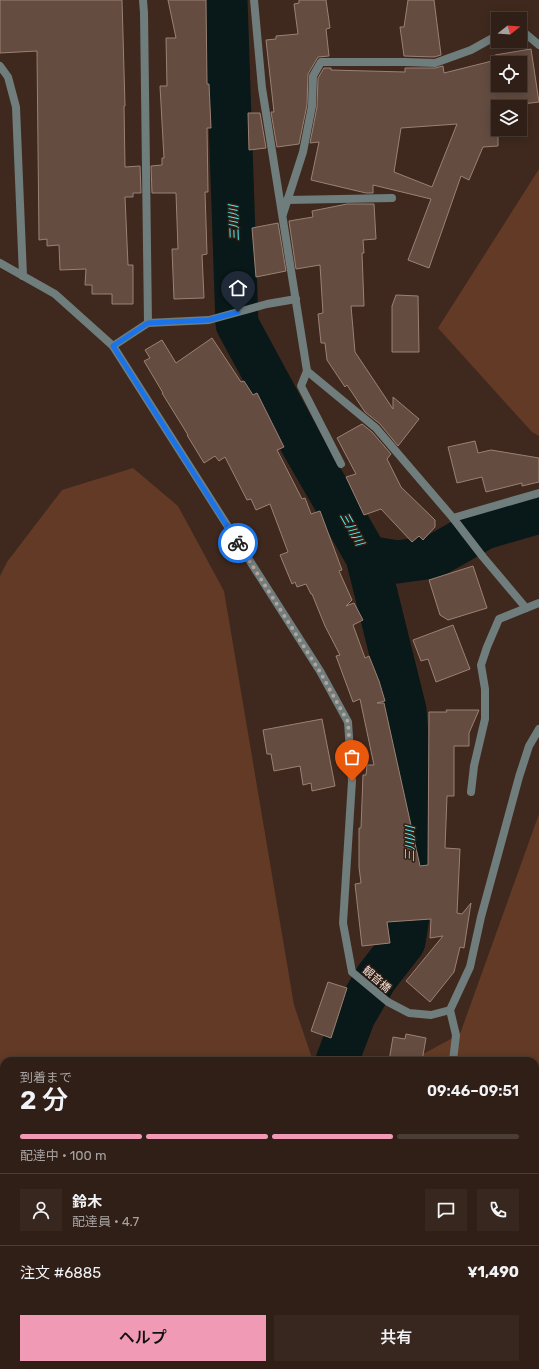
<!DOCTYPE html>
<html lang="ja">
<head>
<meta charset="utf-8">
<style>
  :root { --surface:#2f1f16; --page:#37271f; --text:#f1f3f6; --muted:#a7a2a1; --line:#4a3d35; --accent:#f09ab5 }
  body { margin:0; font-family:Rubik,"Noto Sans JP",sans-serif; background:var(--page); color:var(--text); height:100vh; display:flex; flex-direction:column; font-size:15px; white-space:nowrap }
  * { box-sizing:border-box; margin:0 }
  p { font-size:13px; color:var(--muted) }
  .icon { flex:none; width:22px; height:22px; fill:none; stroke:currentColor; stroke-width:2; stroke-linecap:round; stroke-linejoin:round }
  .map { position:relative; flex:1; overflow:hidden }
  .details { position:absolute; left:0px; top:1057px; width:539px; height:312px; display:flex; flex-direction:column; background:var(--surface); border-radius:12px 12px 0 0; box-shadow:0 2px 10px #0003,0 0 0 1px var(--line) }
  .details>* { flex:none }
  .needle { width:26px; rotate:73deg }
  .controls { position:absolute; left:491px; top:12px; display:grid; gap:8px }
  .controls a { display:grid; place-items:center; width:36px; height:36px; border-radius:0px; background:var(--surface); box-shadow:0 2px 10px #0003,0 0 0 1px var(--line); font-size:20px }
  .pin { position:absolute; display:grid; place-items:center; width:34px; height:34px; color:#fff; margin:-41px -17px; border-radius:50% 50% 50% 0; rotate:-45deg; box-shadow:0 0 4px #0007 }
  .pin .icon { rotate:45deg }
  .courier { position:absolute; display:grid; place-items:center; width:40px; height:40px; margin:-20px; border:3px solid #1a73e8; border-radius:50%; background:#fff; color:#222; box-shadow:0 1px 5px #0007 }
  .headline em { font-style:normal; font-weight:600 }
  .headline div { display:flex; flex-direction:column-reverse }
  .headline { display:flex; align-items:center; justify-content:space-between; height:68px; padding:0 20px }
  h1 { font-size:26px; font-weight:600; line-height:30px }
  .bar { display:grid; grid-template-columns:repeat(4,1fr); gap:6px 4px; align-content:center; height:48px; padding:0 20px }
  .bar i { height:5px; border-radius:3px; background:var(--line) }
  .bar .current { background:var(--accent) }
  .bar p { grid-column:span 4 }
  .line { display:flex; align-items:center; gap:10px; padding:0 20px; border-top:1px solid var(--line) }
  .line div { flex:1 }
  .round { display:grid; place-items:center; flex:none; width:42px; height:42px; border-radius:0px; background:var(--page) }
  .action { display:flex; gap:8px; margin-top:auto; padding:8px 20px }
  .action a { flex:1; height:46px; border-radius:0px; background:var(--accent); color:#111; font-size:16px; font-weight:600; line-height:46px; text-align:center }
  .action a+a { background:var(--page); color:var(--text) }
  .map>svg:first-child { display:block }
  .green { fill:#623a25 }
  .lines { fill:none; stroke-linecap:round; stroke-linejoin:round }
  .stream { stroke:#091818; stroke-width:7 }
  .river { stroke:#091818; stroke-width:43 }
  .building { fill:#644c40; stroke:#9b8174; fill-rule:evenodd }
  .minor { stroke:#6f7d7c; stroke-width:8 }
  .tertiary { stroke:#6f7d7c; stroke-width:8 }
  .done { stroke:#b4a39a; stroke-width:4; stroke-dasharray:0 7.2 }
  .route { stroke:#1a73e8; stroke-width:5 }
  .labels { text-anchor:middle; stroke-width:3; stroke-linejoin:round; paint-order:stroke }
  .street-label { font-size:11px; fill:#f3e5dd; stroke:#341f14 }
  .water-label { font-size:12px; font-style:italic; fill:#49f1f9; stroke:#341f14 }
</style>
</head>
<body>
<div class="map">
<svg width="539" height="1369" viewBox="0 0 539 1369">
  <rect width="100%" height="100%" fill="#3f291e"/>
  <g class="green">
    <path d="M539,169V436L532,432L438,328Z"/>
    <path d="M133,468L178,506L224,591L294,1005L312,1058L323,1061H4V1365H338L339,1369H0V576L7,562L62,490Z"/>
    <path d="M539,814V1208L535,1204V1061H410L460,1034Z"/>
  </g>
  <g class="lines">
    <path class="stream" d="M535,1269L539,1271"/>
    <g class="river">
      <path d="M226,0L237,324L303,446L367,557L405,710L411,785L409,910L404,942L376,978L354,1016L337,1061"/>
      <path d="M367,557L397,562L433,557L484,528L539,512"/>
      <path d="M393,1365L394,1369"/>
    </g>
  </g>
  <g class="building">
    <path d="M0,0H122L125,106H124L125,167L140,166L141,193H133V197H125L128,265H133V304H112V294H92V285H85L86,269L60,270L59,245L47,246V239L39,240L37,51L0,53Z"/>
    <path d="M168,0H206L207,84H209L211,128H207L208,192H205L207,254L202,255L204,298L174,299L172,249H178L176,193H152L151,166L162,165V158H164L160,86H167L166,38H176Z"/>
    <path d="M299,0H326L330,28L326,29L329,56L318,57L308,74L307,105L299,144L277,147L271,112H274L266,40L276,39V36L298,34L294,4L299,3Z"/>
    <path d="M408,0H434L441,55L434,57L404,56L400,27H404Z"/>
    <path d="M531,49L539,102L498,107V146L483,147L469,180L461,176L429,268L408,260L431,199L373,185V193H366L311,180L319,142L310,143L317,107L318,78L324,68H331V70L405,72V68H435L443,66L444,73L496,60L495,55ZM498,63H520V85H498ZM457,124L432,187L394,172L401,128Z"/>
    <path d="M248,113H260L266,148L249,150Z"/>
    <path d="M347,204H374L376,239L363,240L364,253H362L364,306H351L355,352L393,409V397L419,419L398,446L380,424L365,412L347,385L345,387L327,360L325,343H321L318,314L323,313L320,265L296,269L289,221L313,217L312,211Z"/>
    <path d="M278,223L286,271L256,277L252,228Z"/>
    <path d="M396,295L418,296L419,352H392V306Z"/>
    <path d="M212,338L241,382L244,381L253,395L257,393L284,447L277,450L302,499L305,498L311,514L320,511L342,570L339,571L352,600L346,606L354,603L363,620L353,625L365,658L369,656L379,681L385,701L377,703H384L420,866L428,865L429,712H447L446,710H479L469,733V746H454V796H447L445,848L460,849L457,913L462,914L471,903L464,948L460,947L454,972L430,1002L406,981L443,936L430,938L431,919L387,922L390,943L362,946L355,884L361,883L359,867V828H361L363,775H366L367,765H374L360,699L353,702L336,656L340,655L325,626L312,594H311L306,584L297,587L295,582L292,584L280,555L288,552L270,504L256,510L251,499L247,500L225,457L219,461L215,456L204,463L187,435H188L162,393H163L144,361L150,358L145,350L162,340L176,363Z"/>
    <path d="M362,424L372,432L391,454L387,459L401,487L435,520V527L423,540L419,536L412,542L381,509L364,515L346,477L356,474L337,438Z"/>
    <path d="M475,441L478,453L491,450L539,458V482L522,486V483L486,492L482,477L457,483L448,447Z"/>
    <path d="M473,566L487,608L448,620L440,615L429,580Z"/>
    <path d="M453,625L470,669L436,682L428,659L421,661L413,640Z"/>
    <path d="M322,719L335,786L312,791L311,783L303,785L300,766L274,771L271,754H267L263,730Z"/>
    <path d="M328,982L347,988L331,1038L311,1031Z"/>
    <path d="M406,1034L426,1038L422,1061H389L393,1037L405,1039Z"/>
  </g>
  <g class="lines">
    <g class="minor">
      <path d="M143,0L144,13L148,323"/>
      <path d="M254,0L262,88L307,371L376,428L453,518L483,557L526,608"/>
      <path d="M520,29L539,45"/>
      <path d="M0,66L8,77L16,107L23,276"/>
      <path d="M287,200L392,198"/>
      <path d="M283,214L303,152L312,106L313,76L321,62H405L435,63L471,50L498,35"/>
      <path d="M296,299L267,304L209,320L148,323L113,346L320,671L348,722L352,781L343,923L352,972L388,1002L409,1013L431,1015L450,1010"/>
      <path d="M307,371L301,386L341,464"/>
      <path d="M453,518L539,493"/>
      <path d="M471,792L474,766L485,719V689L481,665L487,647L499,619L539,603"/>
      <path d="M453,1061L456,1035L450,1010L470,967L481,917L519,777L529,746L539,729"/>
      <path d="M497,1365L498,1369"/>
    </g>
    <path class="tertiary" d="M0,263L55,294L113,346"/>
  </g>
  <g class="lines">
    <path class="done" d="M238,543L320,672L348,722L352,781"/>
    <path class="route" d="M238,543L113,346L148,323L209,320L238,312"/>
  </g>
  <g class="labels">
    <g class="street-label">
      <text transform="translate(377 979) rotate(41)" y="4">観音橋</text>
    </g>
    <g class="water-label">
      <text transform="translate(234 223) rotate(-92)" y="4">三川川</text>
      <text transform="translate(352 529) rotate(61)" y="4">三川川</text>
      <text transform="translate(410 844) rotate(-89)" y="4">三川川</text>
    </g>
  </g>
</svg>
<div class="controls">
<a><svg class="needle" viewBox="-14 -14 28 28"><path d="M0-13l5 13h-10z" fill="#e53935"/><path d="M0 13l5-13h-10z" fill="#a7a2a1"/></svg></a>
<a><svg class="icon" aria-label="locate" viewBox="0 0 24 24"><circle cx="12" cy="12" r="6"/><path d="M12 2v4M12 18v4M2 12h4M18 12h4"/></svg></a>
<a><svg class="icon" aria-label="layers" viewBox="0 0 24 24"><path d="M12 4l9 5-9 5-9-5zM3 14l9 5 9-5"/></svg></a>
</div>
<div class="pin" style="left:352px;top:781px;background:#ea580c"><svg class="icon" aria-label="bag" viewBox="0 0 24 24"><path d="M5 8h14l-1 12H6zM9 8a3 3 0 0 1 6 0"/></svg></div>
<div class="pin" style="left:238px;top:312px;background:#1f2937"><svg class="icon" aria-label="home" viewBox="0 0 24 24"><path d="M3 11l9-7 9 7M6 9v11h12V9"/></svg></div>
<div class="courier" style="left:238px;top:543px"><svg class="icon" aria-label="bike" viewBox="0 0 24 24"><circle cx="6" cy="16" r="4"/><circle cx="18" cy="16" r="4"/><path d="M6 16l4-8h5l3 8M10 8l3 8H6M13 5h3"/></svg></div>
<section class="details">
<div class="headline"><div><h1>2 分</h1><p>到着まで</p></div><em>09:46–09:51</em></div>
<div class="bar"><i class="current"></i><i class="current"></i><i class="current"></i><i></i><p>配達中 · 100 m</p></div>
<div class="line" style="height:72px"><a class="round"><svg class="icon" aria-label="person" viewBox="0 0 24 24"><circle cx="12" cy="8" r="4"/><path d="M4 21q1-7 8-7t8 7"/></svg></a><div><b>鈴木</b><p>配達員 · 4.7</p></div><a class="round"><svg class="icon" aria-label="chat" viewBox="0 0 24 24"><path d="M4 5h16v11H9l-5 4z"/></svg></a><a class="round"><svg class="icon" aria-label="phone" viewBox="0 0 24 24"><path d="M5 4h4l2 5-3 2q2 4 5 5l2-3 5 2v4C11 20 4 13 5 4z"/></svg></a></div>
<div class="line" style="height:52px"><div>注文 #6885</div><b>¥1,490</b></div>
<div class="action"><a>ヘルプ</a><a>共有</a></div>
</section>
</div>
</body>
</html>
